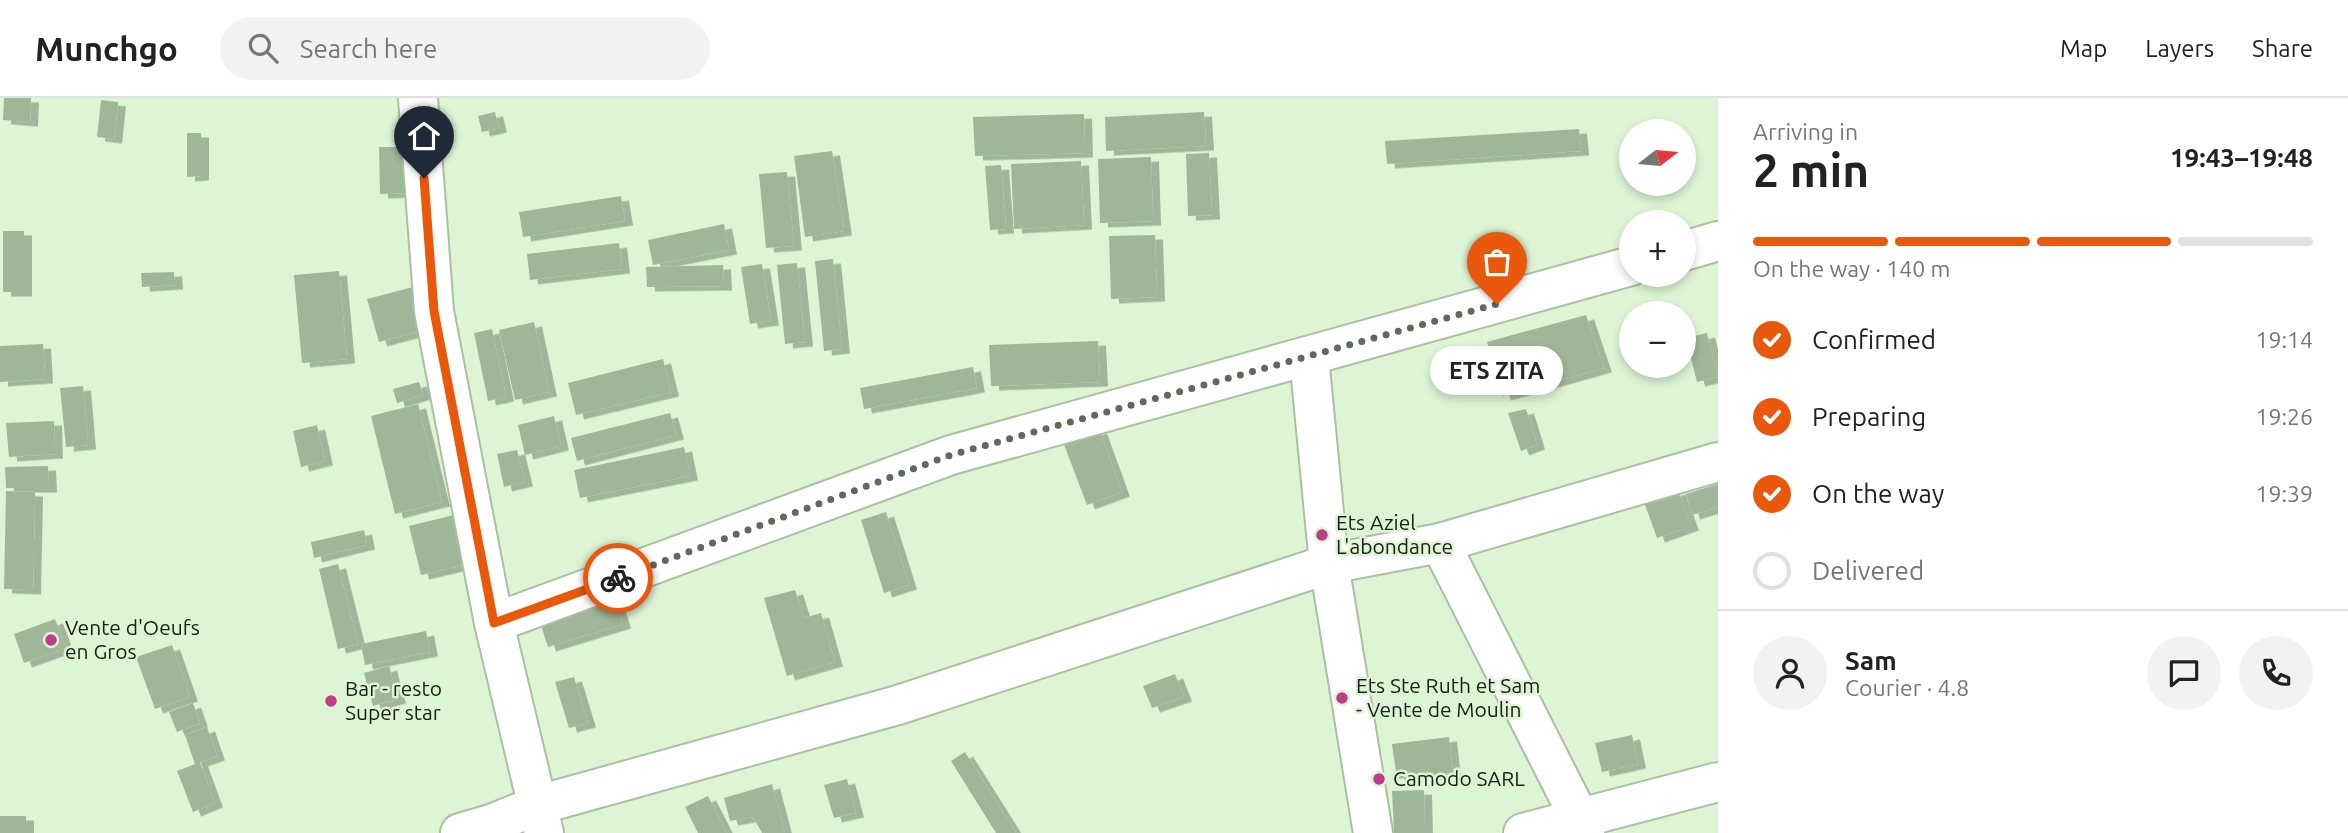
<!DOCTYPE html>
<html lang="en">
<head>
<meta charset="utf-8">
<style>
  :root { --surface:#fff; --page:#f2f2f2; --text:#222; --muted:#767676; --line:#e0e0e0; --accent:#ea580c }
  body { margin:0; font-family:Ubuntu,sans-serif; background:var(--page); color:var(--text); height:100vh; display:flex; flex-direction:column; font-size:26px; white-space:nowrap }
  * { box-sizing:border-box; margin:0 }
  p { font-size:23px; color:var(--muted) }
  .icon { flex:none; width:38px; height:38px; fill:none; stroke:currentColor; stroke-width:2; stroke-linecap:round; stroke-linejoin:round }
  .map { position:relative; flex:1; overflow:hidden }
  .panel { display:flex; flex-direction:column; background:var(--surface); width:630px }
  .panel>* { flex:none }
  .needle { width:46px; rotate:74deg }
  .fabs { position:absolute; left:1619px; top:21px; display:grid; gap:14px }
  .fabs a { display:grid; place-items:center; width:77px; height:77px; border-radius:50%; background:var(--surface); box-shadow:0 4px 10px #0003; font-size:35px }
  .pin { position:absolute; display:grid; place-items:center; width:60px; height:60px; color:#fff; margin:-72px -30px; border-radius:50% 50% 50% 0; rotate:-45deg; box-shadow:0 0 7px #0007 }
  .pin .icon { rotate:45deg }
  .courier { position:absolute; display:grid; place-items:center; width:70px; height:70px; margin:-35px; border:5px solid #ea580c; border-radius:50%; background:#fff; color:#222; box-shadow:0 2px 9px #0007 }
  .bubble { position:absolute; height:49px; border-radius:24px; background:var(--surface); box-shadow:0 4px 10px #0003; font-size:23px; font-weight:700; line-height:49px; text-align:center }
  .headline em { font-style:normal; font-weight:700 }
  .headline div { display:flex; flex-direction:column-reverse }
  .headline { display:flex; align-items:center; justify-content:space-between; height:119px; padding:0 35px }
  h1 { font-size:46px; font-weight:700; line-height:52px }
  .bar { display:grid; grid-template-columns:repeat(4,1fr); gap:10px 7px; align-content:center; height:84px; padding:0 35px }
  .bar i { height:9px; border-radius:5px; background:var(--line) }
  .bar .selected { background:var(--accent) }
  .bar p { grid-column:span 4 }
  .line { display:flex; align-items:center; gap:18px; padding:0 35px; border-top:2px solid var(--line) }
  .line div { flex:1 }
  .round { display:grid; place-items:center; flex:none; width:74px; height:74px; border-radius:37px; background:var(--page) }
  ol { padding:0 35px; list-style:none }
  li { display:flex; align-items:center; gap:21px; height:77px }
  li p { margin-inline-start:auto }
  li .icon { padding:7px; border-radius:50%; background:var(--accent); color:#fff; stroke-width:4 }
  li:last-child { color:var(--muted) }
  li i { width:38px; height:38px; border:4px solid var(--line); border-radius:50% }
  header { display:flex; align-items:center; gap:42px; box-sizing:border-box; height:98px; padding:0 35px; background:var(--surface); border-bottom:2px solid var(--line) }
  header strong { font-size:33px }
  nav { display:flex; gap:38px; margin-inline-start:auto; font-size:24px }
  .search { width:490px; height:63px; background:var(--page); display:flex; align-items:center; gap:18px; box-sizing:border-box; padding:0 24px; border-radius:38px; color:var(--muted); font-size:26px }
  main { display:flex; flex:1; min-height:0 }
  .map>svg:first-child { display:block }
  .building { fill:#a0b698; filter:url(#shadow) }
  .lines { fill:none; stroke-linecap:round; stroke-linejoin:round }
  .minor-casing { stroke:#aac0a2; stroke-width:42 }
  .minor { stroke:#fff; stroke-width:38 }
  .done { stroke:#5d6b58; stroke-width:7; stroke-dasharray:0 12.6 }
  .route { stroke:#ea580c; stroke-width:9 }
  .poi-dot { fill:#bc3e8a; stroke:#def5d5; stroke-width:2.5 }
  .labels { text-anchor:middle; stroke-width:5; stroke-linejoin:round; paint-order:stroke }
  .poi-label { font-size:21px; fill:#182015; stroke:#def5d5; text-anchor:start }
</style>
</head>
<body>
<header>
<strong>Munchgo</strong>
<div class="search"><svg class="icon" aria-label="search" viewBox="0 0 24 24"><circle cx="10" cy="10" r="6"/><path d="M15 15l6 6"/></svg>Search here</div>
<nav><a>Map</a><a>Layers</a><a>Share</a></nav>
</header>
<main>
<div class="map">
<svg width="1718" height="735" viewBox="0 0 1718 735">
  <defs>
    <filter id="shadow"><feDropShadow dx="8" dy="4.5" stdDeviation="0" flood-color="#0004"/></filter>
  </defs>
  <rect width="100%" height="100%" fill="#def5d5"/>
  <g class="building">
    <path d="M4,0H31L30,24L3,22Z"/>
    <path d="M101,2L118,4L114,41L97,39Z"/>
    <path d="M495,14L499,30L482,34L478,18Z"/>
    <path d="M1204,14L1206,48L1106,53L1105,19Z"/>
    <path d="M1084,16L1085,55L975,58L973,19Z"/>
    <path d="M1579,31L1581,53L1387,66L1385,43Z"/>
    <path d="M187,35H201V78L187,79Z"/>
    <path d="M379,49H406L407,95L380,96Z"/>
    <path d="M832,53L844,133L805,139L794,58Z"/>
    <path d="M1209,55L1212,117L1188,118L1186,56Z"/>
    <path d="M1151,59L1153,123L1100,125L1098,61Z"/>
    <path d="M1081,63L1084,127L1014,131L1011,66Z"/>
    <path d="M1001,67L1006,131L990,132L985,68Z"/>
    <path d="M787,74L794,148L766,150L759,76Z"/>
    <path d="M621,98L625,123L523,139L519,114Z"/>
    <path d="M724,126L729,152L653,167L648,142Z"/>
    <rect x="3" y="133" width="21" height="61"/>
    <path d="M1155,137L1157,199L1111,201L1109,138Z"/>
    <path d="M619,145L622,171L530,182L527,156Z"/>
    <path d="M833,161L842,251L824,253L815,163Z"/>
    <path d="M797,165L805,244L785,246L777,167Z"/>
    <path d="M762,166L771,223L750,226L741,169Z"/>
    <path d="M723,167L724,188L647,189L646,169Z"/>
    <path d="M339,173L347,261L302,265L294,177Z"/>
    <path d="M174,174L175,187L142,189L141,175Z"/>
    <path d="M417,188L428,231L379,244L367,201Z"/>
    <path d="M1586,217L1604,270L1503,298L1487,244Z"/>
    <path d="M534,224L549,294L515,302L499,232Z"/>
    <path d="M492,231L506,299L488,303L474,235Z"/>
    <path d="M1707,235L1718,279L1697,284L1686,240Z"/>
    <path d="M1098,243L1100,284L991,288L989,247Z"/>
    <path d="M43,246L45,281L0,284V248Z"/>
    <path d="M663,261L671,294L576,317L568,285Z"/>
    <path d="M973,269L977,290L864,311L860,290Z"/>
    <path d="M419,284L423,297L397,305L393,291Z"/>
    <path d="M83,288L88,347L66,349L60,290Z"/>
    <path d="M418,306L442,404L395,416L371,318Z"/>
    <path d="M1526,311L1537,347L1521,353L1508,315Z"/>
    <path d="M670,315L676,337L577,363L571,340Z"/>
    <path d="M554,318L561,348L525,357L518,327Z"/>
    <path d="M54,323L55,356L9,359L6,325Z"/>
    <path d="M317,327L325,363L301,369L293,333Z"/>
    <path d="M1099,331L1122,394L1087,407L1063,344Z"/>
    <path d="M684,349L690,378L580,400L574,372Z"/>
    <path d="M517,352L525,384L504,389L497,356Z"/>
    <path d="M48,368L49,390H6L5,369Z"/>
    <path d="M1718,386V409L1692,417L1686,396Z"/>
    <path d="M1678,392L1691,428L1657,440L1644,404Z"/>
    <path d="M6,393L35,394L33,492L4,491Z"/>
    <path d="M886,414L909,487L884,495L861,422Z"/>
    <path d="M462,415L473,465L421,477L409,428Z"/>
    <path d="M364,432L367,447L314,460L311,444Z"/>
    <path d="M338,466L358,546L338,551L319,471Z"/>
    <path d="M795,492L804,520L821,515L835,564L787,578L764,500Z"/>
    <path d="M613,494L623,526L548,549L538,518Z"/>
    <path d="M55,521L66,550L24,565L14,536Z"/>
    <path d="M426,533L430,554L365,567L361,546Z"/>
    <path d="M172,547L190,599L155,611L136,559Z"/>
    <path d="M389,568L398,601L373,608L364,575Z"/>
    <path d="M1175,576L1184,599L1152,610L1143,588Z"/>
    <path d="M574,579L588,625L569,630L555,584Z"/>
    <path d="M193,605L200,625L177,634L169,614Z"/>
    <path d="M207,629L217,658L200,664L215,705L193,714L177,673L195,666L185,637Z"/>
    <path d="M1632,637L1638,666L1602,674L1595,645Z"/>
    <path d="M1449,639L1453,675L1397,681L1392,646Z"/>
    <path d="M965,654L1016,735H996L951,663Z"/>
    <path d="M847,681L856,715L834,720L824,687Z"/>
    <path d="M772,686L785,735H762L753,719L730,723L724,700Z"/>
    <path d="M1424,692L1425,735H1394L1392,693Z"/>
    <path d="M708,698L727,735H698L685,709Z"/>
    <rect x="0" y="718" width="26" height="17"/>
  </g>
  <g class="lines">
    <defs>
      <g id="minor">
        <path d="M418,0L434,213L494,525L544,735"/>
        <path d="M1684,153L1718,143"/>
        <path d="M1309,259L1329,466L1373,735"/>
        <path d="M1440,445L1580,721L1585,735"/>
        <path d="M494,525L951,357L1631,168"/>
        <path d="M460,735L491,726L538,707L898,607L1329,466L1440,445L1718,364"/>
        <path d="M1523,735L1718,684"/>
      </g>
    </defs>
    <use href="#minor" class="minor-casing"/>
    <use href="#minor" class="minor"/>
  </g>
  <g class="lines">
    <path class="done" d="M618,480L951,357L1497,206"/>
    <path class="route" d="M424,80L434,213L494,525L618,480"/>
  </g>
  <g class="poi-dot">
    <circle cx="1322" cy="437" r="7"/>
    <circle cx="51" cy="542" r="7"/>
    <circle cx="1342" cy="600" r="7"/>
    <circle cx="331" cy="603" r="7"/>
    <circle cx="1379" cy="681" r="7"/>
  </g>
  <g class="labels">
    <g class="poi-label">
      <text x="1336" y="432">Ets Aziel<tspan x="1336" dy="24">L'abondance</tspan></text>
      <text x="65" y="537">Vente d'Oeufs<tspan x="65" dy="24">en Gros</tspan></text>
      <text x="1356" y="595">Ets Ste Ruth et Sam<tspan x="1356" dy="24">- Vente de Moulin</tspan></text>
      <text x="345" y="598">Bar - resto<tspan x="345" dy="24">Super star</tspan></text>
      <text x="1393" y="688">Camodo SARL</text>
    </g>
  </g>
</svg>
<div class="fabs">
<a><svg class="needle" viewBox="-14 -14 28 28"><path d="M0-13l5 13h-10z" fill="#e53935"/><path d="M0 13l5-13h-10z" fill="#767676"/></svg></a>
<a>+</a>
<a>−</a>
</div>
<div class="pin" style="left:1497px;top:206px;background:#ea580c"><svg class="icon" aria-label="bag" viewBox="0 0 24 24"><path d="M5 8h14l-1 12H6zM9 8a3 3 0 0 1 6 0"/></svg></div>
<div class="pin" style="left:424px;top:80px;background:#1f2937"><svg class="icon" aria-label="home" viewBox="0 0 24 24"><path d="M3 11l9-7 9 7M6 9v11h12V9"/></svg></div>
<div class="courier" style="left:618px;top:480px"><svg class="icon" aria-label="bike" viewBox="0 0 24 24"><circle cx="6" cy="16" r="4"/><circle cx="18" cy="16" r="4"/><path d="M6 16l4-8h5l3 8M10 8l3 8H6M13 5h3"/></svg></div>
<div class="bubble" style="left:1430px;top:248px;width:133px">ETS ZITA</div>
</div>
<section class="panel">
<div class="headline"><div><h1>2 min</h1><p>Arriving in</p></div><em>19:43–19:48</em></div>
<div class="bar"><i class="selected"></i><i class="selected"></i><i class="selected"></i><i></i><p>On the way · 140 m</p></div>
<ol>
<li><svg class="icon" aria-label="check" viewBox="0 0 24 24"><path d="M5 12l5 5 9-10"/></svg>Confirmed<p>19:14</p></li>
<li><svg class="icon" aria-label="check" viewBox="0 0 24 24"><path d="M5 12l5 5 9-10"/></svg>Preparing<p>19:26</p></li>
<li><svg class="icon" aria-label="check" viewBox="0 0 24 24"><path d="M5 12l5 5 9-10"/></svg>On the way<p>19:39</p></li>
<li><i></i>Delivered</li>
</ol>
<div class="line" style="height:126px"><a class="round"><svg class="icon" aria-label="person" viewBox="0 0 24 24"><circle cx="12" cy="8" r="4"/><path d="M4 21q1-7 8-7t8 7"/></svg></a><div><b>Sam</b><p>Courier · 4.8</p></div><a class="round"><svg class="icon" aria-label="chat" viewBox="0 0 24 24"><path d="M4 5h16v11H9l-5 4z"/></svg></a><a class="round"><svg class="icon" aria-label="phone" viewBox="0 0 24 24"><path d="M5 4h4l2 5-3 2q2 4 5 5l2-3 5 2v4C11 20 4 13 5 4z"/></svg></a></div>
</section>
</main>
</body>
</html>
